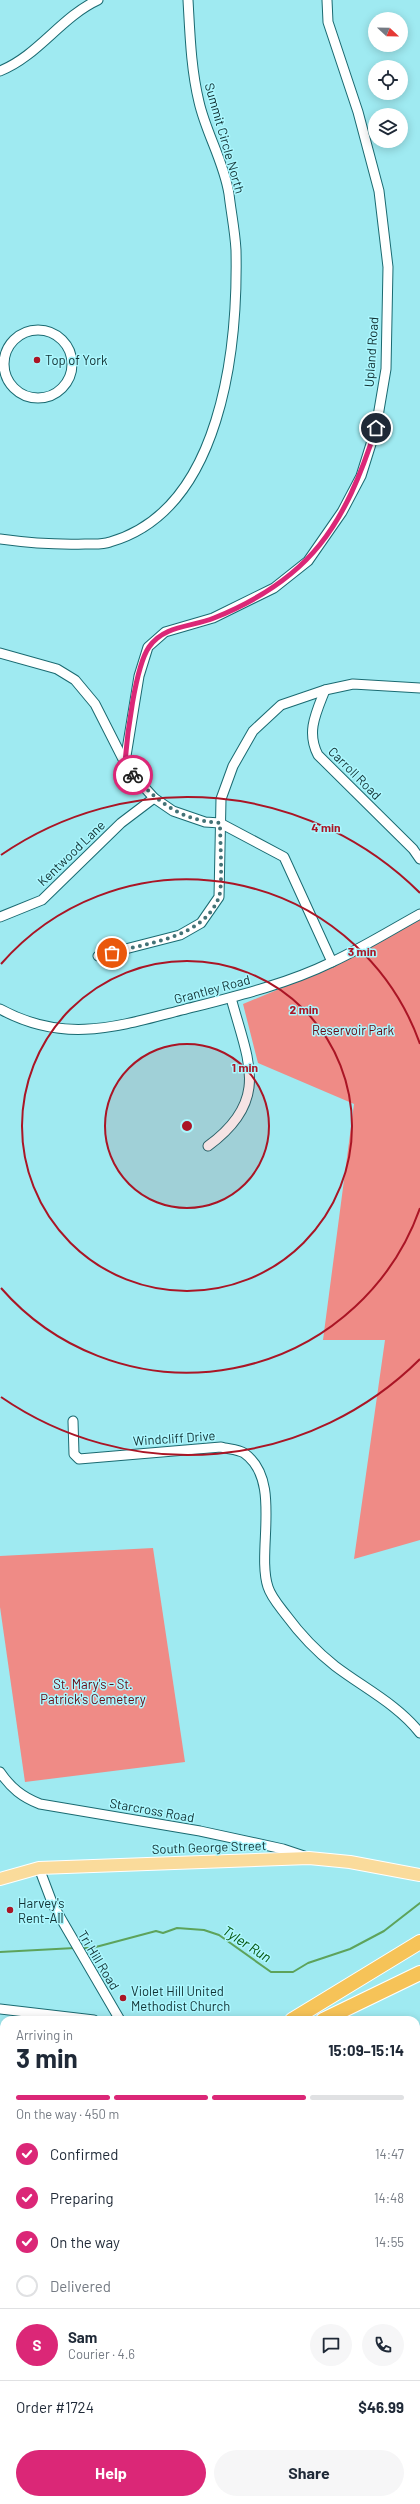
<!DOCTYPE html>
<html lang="en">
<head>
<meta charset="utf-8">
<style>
  :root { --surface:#fff; --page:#f6f6f7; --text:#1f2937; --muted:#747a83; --line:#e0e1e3; --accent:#db2777 }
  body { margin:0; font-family:Barlow,sans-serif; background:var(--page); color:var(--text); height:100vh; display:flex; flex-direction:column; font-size:15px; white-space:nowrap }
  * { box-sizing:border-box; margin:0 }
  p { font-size:13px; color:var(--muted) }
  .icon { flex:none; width:22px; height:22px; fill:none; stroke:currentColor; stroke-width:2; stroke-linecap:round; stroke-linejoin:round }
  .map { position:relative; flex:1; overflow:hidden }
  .drawer { position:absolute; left:0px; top:2016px; width:420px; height:488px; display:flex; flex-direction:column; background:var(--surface); border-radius:12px 12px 0 0; box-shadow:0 2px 10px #0003 }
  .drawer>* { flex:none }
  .needle { width:26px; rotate:112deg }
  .fabs { position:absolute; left:368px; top:12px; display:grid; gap:8px }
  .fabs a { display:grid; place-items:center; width:40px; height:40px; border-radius:50%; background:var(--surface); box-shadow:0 2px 10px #0003; font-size:20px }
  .pin { position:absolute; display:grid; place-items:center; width:34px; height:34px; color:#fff; margin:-17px; border:2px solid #fff; border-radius:50%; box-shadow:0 1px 4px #0007 }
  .courier { position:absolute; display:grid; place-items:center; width:40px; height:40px; margin:-20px; border:3px solid #db2777; border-radius:50%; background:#fff; color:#222; box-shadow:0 1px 5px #0007 }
  .headline em { font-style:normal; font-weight:700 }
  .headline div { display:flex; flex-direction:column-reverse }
  .headline { display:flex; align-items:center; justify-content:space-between; height:68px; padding:0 16px }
  h1 { font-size:26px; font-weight:700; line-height:30px }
  .bar { display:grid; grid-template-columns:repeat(4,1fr); gap:6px 4px; align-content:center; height:48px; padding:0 16px }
  .bar i { height:5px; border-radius:3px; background:var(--line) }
  .bar .selected { background:var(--accent) }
  .bar p { grid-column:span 4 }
  .line { display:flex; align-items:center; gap:10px; padding:0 16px; border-top:1px solid var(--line) }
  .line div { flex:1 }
  .round { display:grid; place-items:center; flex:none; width:42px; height:42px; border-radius:21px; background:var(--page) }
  ol { padding:0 16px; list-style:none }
  li { display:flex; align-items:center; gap:12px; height:44px }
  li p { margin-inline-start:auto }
  li .icon { padding:4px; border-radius:50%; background:var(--accent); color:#fff; stroke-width:4 }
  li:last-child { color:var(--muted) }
  li i { width:22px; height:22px; border:2px solid var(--line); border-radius:50% }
  .action { display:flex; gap:8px; margin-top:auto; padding:8px 16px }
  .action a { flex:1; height:46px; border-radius:24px; background:var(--accent); color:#fff; font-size:16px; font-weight:700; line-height:46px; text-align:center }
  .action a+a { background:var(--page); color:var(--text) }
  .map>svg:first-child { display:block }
  .green { fill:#ef8b86 }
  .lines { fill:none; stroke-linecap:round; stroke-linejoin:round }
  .stream { stroke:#5da35b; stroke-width:2 }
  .minor-casing { stroke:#1a6a71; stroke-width:11 }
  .major-casing { stroke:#fff; stroke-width:14 }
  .highway-casing { stroke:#fff; stroke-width:16 }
  .minor { stroke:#fff; stroke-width:9 }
  .major { stroke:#fadb9b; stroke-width:12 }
  .highway { stroke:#f6c358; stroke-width:14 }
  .done { stroke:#437276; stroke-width:4; stroke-dasharray:0 7.2 }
  .route { stroke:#db2777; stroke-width:5 }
  .ring { fill:none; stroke:#aa1525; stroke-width:2 }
  .poi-dot { fill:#aa1525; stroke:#acf7fe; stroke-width:1.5 }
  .labels { text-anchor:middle; stroke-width:3; stroke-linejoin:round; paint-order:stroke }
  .street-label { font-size:13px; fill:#113133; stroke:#acf7fe }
  .poi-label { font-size:13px; fill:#113133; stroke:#acf7fe; text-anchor:start }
  .park-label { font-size:13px; fill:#660812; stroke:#acf7fe }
  .water-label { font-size:14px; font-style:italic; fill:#03530a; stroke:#acf7fe }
  .centre { fill:#aa1525; stroke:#acf7fe; stroke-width:2 }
  .ring-label { font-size:12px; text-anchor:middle; font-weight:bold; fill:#aa1525; stroke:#acf7fe; stroke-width:3; stroke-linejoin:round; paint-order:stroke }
</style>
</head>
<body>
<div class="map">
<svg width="420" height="2504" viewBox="0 0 420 2504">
  <rect width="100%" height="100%" fill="#9feaf1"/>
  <g class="green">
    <path d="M420,918V1540L354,1559L385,1340H323L354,1104L258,1063L243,1004L337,965Z"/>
    <path d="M153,1548L185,1762L25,1782L0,1607V1556Z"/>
  </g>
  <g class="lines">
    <g class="stream">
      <path d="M81,1948H92L156,1931L163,1933L177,1928L204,1930L219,1935L271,1972H293L308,1963L350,1949L384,1931L420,1903"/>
      <path d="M0,1952L75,1948"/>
    </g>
    <defs>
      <g id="minor">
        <path d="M0,71C38,56 61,17 98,0"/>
        <circle cx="38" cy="364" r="34"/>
        <path d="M0,539C29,543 56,545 85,544C93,544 102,545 110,542C222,510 238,348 236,250C235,231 231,212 229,194C224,162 206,133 199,102C191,69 190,35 188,0"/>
        <path d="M0,653L57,669L75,680L95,704L128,769L154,798L173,811L205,822L220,823L284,857L332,962"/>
        <path d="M325,690C316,713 306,732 318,755L413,849L420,859"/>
        <path d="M125,762L139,676L148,647L165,632L213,618L274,588L308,561L342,512L361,476L376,428L386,369L388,267L379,191L358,112L328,22L327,0"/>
        <path d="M0,917L42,900L121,823L154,798"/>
        <path d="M98,956L180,935L201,923L219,897L221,799L233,766L253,731L281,705L325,690L353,684L420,688"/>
        <path d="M0,1009C64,1044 116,1027 182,1010C233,997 285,985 332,962C362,948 391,930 420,914"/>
        <path d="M208,1146C271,1100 248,1061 231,998"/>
        <path d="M73,1421L74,1454L79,1459L221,1447C227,1449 238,1449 244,1453C283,1480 256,1551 268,1587C271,1597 280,1607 286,1615C300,1634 316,1651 335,1666C364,1688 397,1704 420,1733"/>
        <path d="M0,1772C11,1788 22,1797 40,1804L200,1831L283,1849L304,1856"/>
        <path d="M39,1868L53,1905L120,2020"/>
        <path d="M0,2009L94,2020"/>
        <path d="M416,2085L420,2083"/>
        <path d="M416,2130L420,2141"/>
        <path d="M0,2247L4,2245"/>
        <path d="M416,2377L420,2385"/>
        <path d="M0,2440L4,2438"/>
        <path d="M416,2446L420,2443"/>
        <path d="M130,2500L137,2504"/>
        <path d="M363,2500L366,2504"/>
        <path d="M187,2504L211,2501L234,2504"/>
        <path d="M329,2504L337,2500"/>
      </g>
      <path id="major" d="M0,1879L39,1868L309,1858L350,1862L420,1875"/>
      <g id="highway">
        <path d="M292,2020L420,1942"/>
        <path d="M323,2020L420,1973"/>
        <path d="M0,2085H4"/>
        <path d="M0,2099L4,2100"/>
      </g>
    </defs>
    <use href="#minor" class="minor-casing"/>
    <use href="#major" class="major-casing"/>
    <use href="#highway" class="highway-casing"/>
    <use href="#minor" class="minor"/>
    <use href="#major" class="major"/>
    <use href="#highway" class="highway"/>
  </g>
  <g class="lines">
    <path class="done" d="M112,953C148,942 203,939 219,897C223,885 220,839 220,823C180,820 159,803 133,775"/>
    <path class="route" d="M133,775L125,762C127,737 135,667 149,647C164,625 192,627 214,618C311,579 345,525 376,428"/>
  </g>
  <circle cx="187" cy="1126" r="82" fill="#aa1525" fill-opacity=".12"/>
  <g class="ring">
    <circle cx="187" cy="1126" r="82"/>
    <circle cx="187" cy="1126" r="165"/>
    <path d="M420 1208A247 247 0 0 1 1 1288M1 964A247 247 0 0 1 420 1044"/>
    <path d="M420 1359A329 329 0 0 1 1 1397M1 855A329 329 0 0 1 420 893"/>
  </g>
  <g class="poi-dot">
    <circle cx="37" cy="360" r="4"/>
    <circle cx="10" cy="1910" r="4"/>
    <circle cx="123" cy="1998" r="4"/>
  </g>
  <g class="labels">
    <g class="street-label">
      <text transform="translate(225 138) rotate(74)" y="5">Summit Circle North</text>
      <text transform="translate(371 352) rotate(-86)" y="5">Upland Road</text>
      <text transform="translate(355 773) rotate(45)" y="5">Carroll Road</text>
      <text transform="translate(71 853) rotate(-44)" y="5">Kentwood Lane</text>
      <text transform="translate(212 989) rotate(-15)" y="5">Grantley Road</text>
      <text transform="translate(174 1438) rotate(-4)" y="5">Windcliff Drive</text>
      <text transform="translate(152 1810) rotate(10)" y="5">Starcross Road</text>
      <text transform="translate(209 1847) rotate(-2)" y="5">South George Street</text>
      <text transform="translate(99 1960) rotate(59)" y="5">Tri Hill Road</text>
    </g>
    <g class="poi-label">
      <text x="45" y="365">Top of York</text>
      <text x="18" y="1908">Harvey's<tspan x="18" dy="15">Rent-All</tspan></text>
      <text x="131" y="1996">Violet Hill United<tspan x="131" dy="15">Methodist Church</tspan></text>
    </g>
    <g class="park-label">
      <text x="353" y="1035">Reservoir Park</text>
      <text x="93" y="1689">St. Mary's - St.<tspan x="93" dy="15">Patrick's Cemetery</tspan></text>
    </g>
    <g class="water-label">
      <text transform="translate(247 1944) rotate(33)" y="5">Tyler Run</text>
    </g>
  </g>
  <circle cx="187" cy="1126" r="6" class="centre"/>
  <g class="ring-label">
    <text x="326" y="832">4 min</text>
    <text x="362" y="956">3 min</text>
    <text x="304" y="1014">2 min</text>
    <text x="245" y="1072">1 min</text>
  </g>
</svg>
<div class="fabs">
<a><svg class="needle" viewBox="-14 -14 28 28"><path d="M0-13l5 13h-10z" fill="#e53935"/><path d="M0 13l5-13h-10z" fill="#747a83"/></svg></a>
<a><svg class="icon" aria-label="locate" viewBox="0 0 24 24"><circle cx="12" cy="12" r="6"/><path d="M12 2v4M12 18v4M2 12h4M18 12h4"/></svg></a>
<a><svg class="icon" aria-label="layers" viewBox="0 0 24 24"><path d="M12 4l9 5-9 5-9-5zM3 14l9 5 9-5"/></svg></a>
</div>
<div class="pin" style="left:112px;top:953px;background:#ea580c"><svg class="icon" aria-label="bag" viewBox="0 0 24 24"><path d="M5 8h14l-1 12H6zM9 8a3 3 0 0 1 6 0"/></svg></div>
<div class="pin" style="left:376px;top:428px;background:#1f2937"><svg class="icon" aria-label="home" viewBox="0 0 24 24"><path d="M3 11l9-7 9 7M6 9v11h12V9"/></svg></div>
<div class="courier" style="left:133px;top:775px"><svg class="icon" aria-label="bike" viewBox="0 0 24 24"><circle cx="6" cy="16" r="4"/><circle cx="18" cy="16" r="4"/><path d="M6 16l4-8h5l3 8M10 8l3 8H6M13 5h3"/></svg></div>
<section class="drawer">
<div class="headline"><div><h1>3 min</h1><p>Arriving in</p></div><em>15:09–15:14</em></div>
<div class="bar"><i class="selected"></i><i class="selected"></i><i class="selected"></i><i></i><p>On the way · 450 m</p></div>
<ol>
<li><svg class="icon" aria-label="check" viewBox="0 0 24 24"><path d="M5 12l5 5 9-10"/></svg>Confirmed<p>14:47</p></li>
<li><svg class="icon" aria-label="check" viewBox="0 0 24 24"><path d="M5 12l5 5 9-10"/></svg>Preparing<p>14:48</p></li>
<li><svg class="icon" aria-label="check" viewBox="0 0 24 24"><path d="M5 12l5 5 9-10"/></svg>On the way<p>14:55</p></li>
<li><i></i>Delivered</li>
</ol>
<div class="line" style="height:72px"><b class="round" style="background:var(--accent);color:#fff">S</b><div><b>Sam</b><p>Courier · 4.6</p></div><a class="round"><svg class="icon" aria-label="chat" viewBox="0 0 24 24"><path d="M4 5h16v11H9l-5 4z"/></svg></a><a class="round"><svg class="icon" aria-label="phone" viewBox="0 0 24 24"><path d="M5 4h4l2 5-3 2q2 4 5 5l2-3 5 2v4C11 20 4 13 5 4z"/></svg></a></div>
<div class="line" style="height:52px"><div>Order #1724</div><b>$46.99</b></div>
<div class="action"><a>Help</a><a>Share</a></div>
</section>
</div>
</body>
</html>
